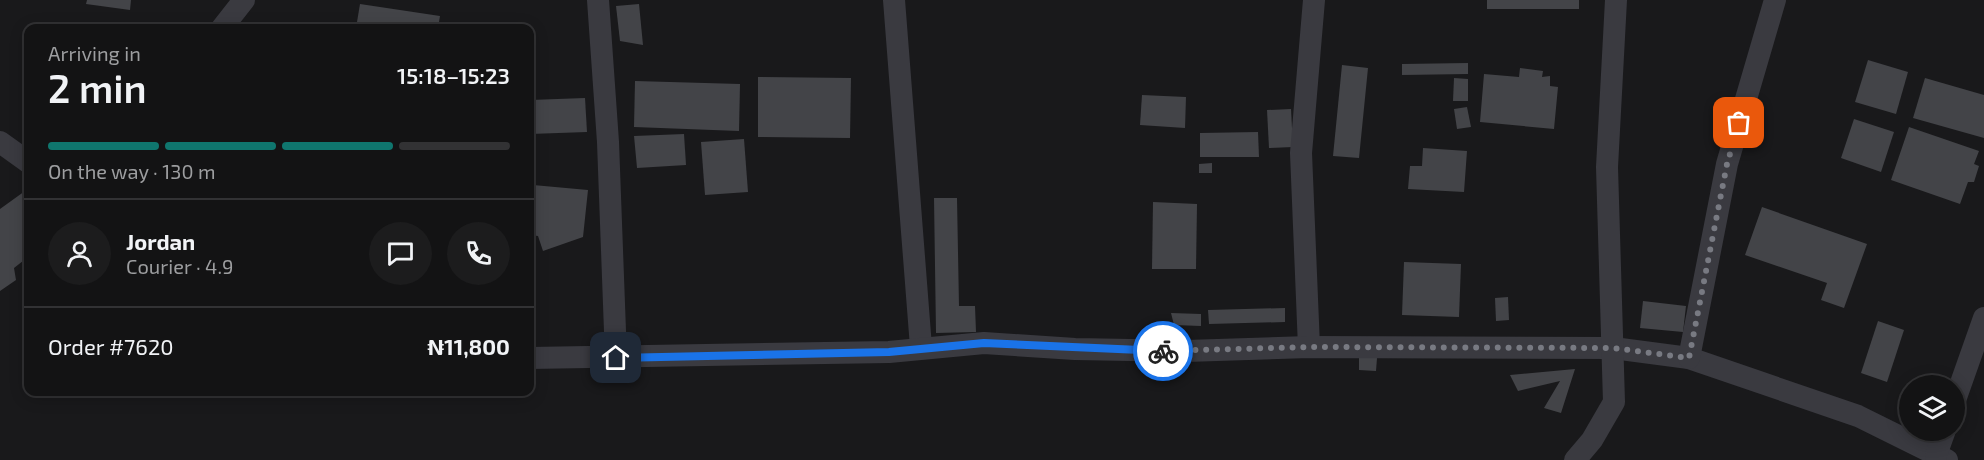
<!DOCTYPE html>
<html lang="en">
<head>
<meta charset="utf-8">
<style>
  :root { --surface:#131314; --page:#1c1c1d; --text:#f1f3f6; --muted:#9d9ea0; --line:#323234; --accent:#0f766e }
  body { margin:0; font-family:"Exo 2",sans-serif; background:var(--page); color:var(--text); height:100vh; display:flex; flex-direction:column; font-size:22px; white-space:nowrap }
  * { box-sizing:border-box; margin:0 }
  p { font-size:20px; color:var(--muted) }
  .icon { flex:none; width:33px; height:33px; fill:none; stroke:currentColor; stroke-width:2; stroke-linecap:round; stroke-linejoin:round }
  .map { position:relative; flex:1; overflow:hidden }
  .drawer { position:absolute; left:24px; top:24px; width:510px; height:372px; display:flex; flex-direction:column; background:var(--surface); border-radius:12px; box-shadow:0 3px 15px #0003,0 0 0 2px var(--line) }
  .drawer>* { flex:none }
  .tools { position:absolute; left:1899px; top:375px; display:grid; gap:12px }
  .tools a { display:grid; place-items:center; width:66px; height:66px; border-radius:50%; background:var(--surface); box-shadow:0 3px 15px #0003,0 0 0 2px var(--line); font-size:30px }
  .pin { position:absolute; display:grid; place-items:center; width:51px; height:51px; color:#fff; margin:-26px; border-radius:12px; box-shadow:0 3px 9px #0006 }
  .courier { position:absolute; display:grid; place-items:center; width:60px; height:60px; margin:-30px; border:4px solid #1a73e8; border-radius:50%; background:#fff; color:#222; box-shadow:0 2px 8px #0007 }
  .headline em { font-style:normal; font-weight:600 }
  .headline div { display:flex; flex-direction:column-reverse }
  .headline { display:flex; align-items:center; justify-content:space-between; height:102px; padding:0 24px }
  h1 { font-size:39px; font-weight:600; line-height:45px }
  .bar { display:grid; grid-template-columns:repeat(4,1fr); gap:9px 6px; align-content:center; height:72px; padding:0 24px }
  .bar i { height:8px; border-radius:4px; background:var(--line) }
  .bar .active { background:var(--accent) }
  .bar p { grid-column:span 4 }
  .line { display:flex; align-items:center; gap:15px; padding:0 24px; border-top:2px solid var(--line) }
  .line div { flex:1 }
  .round { display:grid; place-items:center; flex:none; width:63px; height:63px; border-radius:32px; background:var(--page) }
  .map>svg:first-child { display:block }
  .building { fill:#434448 }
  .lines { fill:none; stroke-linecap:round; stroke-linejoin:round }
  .minor { stroke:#3a3a40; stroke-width:22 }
  .done { stroke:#787a82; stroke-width:6; stroke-dasharray:0 10.8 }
  .route { stroke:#1a73e8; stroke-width:8 }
</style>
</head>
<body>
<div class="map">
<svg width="1984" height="460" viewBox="0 0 1984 460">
  <rect width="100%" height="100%" fill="#19191b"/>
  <g class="building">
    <path d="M87,0H131L130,10L86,4Z"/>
    <rect x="1487" y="0" width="92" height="9"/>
    <path d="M360,4L440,16L438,28H356Z"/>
    <path d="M639,4L643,45L620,41L616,6Z"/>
    <path d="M1868,60L1908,72L1896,114L1855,102Z"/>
    <path d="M1468,63V74L1402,75V64Z"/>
    <path d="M1342,65L1368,68L1359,158L1333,156Z"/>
    <path d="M1520,68L1543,71L1542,77L1550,76V86L1558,87L1554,129L1480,122L1484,74L1519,77Z"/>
    <path d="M758,77L851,78L850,138L758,137Z"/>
    <path d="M1454,78L1468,79V101H1453Z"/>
    <path d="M1925,78L1984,95V138L1913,118Z"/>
    <path d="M635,81L740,84L739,131L634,127Z"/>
    <path d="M1142,95L1186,97L1185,128L1140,125Z"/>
    <path d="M585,98L587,132L530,134V100Z"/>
    <path d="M1467,107L1471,127L1457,129L1454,109Z"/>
    <path d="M1291,109L1293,147L1269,148L1267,110Z"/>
    <path d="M1854,119L1894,132L1881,172L1841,158Z"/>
    <path d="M1909,127L1979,151L1974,164L1979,166L1974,182H1968L1960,204L1891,180Z"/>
    <path d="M1258,132L1259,157H1200V133Z"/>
    <path d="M684,134L686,165L637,168L634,136Z"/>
    <path d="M744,139L748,192L705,195L701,142Z"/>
    <path d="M1423,148L1467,151L1464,192L1408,189L1410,166H1422Z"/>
    <path d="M1212,163V173H1199V164Z"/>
    <path d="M533,185L588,190L583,237L543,251L538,236L530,235Z"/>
    <path d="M25,191L28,193V257L14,268L16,280L0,291V209Z"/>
    <path d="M934,198H957L959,306H975L976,332L936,333Z"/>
    <path d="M1153,202L1197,204L1196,269H1152Z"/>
    <path d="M1762,207L1867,244L1844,308L1821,300L1827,283L1745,255Z"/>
    <path d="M1404,262L1461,264L1459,317L1402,315Z"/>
    <path d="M1508,297L1509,320L1496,321L1495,298Z"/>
    <path d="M1643,301L1686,306L1683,332L1640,328Z"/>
    <path d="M1285,308V322L1209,324L1208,310Z"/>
    <path d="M1171,313L1201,314V326L1174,325Z"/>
    <path d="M1878,321L1904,330L1887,382L1861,373Z"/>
    <path d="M1359,357L1377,358L1376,371L1359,370Z"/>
    <path d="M1575,369L1561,413L1544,408L1560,381L1518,391L1510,375Z"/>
  </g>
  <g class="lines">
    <g class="minor">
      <path d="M598,0L608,142L616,358"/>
      <path d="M894,0L921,347"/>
      <path d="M222,28L244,0"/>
      <path d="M0,142L28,162"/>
      <path d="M1309,347L1301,153L1314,0"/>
      <path d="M530,358L889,352L984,343L1075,349L1186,351L1309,347L1613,348L1689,358L1858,416L1947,460"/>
      <path d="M1689,358L1727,164L1775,0"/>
      <path d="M1954,403L1984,318"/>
      <path d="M1936,455L1945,430"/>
      <path d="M1575,460L1592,440L1614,402L1607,167L1616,0"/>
    </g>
  </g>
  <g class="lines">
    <path class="done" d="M1163,351L1309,347L1613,348L1689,358L1727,164L1739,123"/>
    <path class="route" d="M616,358L889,352L984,343L1163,351"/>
  </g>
</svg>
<div class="tools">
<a><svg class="icon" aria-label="layers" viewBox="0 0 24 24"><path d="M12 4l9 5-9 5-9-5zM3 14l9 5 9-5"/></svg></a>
</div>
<div class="pin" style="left:1739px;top:123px;background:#ea580c"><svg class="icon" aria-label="bag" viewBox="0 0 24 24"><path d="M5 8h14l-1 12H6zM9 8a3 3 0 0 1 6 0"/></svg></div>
<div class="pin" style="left:616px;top:358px;background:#1f2937"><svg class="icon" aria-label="home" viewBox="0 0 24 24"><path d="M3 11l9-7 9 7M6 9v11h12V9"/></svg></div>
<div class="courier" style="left:1163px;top:351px"><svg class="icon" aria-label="bike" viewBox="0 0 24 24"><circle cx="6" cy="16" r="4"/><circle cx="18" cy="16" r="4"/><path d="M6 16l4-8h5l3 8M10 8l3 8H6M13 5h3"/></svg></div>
<section class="drawer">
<div class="headline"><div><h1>2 min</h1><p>Arriving in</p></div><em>15:18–15:23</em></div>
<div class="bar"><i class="active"></i><i class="active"></i><i class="active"></i><i></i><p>On the way · 130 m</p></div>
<div class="line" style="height:108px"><a class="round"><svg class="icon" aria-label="person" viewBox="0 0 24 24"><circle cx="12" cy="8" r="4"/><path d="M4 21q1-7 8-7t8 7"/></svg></a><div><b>Jordan</b><p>Courier · 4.9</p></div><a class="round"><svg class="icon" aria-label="chat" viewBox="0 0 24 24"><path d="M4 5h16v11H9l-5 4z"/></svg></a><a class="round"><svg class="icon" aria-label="phone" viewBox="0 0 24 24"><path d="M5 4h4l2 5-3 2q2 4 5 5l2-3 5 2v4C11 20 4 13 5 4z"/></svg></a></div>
<div class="line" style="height:78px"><div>Order #7620</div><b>₦11,800</b></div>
</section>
</div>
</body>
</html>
